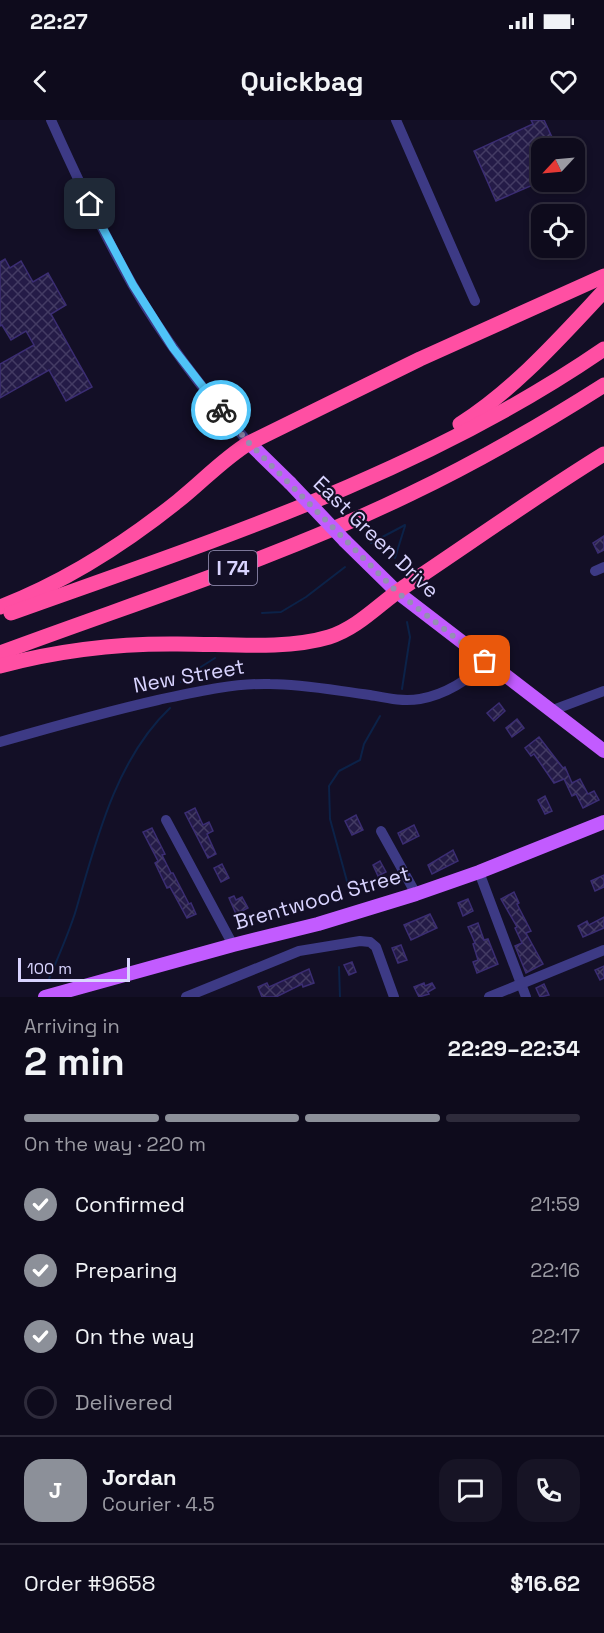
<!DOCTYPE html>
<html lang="en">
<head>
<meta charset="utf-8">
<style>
  :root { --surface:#0e0b1c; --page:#171425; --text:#f1f3f6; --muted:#9b9ba3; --line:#2e2b3b; --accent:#8c9099 }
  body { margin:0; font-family:"Space Grotesk",sans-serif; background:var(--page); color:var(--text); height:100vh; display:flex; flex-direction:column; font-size:22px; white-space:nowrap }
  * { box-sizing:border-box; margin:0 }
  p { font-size:20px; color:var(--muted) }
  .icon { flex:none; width:33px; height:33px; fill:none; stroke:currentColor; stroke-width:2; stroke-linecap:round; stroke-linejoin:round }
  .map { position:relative; height:877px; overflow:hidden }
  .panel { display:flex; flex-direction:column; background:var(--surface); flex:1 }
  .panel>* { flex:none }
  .needle { width:39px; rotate:244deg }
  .buttons { position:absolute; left:531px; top:18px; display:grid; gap:12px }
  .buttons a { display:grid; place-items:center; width:54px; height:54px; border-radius:12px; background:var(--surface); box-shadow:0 3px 9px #0003,0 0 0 2px var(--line); font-size:30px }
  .scale { position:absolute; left:18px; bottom:15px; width:112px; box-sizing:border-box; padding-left:6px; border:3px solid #d9d4ff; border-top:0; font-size:16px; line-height:21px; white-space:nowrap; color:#d9d4ff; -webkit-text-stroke:4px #130f26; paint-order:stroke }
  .pin { position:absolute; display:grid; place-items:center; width:51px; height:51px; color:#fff; margin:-26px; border-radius:12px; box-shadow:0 3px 9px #0006 }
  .courier { position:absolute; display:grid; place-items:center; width:60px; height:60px; margin:-30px; border:4px solid #4fc3f7; border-radius:50%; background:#fff; color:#222; box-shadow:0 2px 8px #0007 }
  .overview em { font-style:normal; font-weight:600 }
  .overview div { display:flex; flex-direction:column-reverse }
  .overview { display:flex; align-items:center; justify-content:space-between; height:102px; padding:0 24px }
  h1 { font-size:39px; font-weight:600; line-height:45px }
  .bar { display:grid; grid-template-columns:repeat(4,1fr); gap:9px 6px; align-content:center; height:72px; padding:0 24px }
  .bar i { height:8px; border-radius:4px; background:var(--line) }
  .bar .on { background:var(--accent) }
  .bar p { grid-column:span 4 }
  .line { display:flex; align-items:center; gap:15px; padding:0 24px; border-top:2px solid var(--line) }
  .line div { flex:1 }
  .round { display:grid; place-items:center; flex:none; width:63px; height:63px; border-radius:18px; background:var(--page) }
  ol { padding:0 24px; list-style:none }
  li { display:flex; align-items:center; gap:18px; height:66px }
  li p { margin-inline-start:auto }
  li .icon { padding:6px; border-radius:50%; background:var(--accent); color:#fff; stroke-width:4 }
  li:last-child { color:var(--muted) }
  li i { width:33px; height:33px; border:3px solid var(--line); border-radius:50% }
  .status { display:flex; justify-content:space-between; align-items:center; height:42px; padding:0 30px; background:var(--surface); direction:ltr }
  .status svg { height:16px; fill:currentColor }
  header { display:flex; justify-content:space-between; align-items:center; height:78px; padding:0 24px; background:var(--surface); font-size:27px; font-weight:600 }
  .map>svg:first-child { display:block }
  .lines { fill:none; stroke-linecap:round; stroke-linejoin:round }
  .stream { stroke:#0c2248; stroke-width:2 }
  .building { fill:url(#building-cross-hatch); stroke:#3b2d73; stroke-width:1.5 }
  .minor { stroke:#3d3a85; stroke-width:10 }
  .major { stroke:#c25bff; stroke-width:14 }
  .highway { stroke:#ff4fa3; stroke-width:15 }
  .major-bridge { stroke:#c25bff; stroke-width:14 }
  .done { stroke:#948fb3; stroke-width:6; stroke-dasharray:0 10.8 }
  .route { stroke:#4fc3f7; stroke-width:8 }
  .labels { text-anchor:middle; stroke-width:4.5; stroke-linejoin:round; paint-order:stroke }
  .shield { fill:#130f26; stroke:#9e99be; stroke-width:1.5 }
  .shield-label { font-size:20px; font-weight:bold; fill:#d9d4ff }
  .street-label { font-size:21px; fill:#d9d4ff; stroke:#130f26 }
</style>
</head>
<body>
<div class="status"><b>22:27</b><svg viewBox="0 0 49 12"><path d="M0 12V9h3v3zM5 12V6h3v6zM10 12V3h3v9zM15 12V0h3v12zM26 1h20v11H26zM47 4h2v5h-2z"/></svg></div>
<header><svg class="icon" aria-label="back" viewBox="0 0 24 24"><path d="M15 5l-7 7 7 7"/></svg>Quickbag<svg class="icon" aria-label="heart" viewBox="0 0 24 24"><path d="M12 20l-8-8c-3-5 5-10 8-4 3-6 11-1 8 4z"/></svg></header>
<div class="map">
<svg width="604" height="877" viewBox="0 0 604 877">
  <defs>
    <pattern id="building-cross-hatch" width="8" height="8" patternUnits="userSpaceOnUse" patternTransform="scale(1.5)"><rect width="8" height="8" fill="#241b47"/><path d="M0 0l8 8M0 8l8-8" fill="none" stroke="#433b63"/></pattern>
  </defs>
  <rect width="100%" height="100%" fill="#130f26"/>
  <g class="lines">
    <g class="stream">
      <path d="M371,423L405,405"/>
      <path d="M395,438L405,406"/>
      <path d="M262,493L281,492L306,477L345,447"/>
      <path d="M181,562L185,557L215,538"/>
      <path d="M402,569L410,517L407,502"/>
      <path d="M351,776L330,699L329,666L339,651L360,640L364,624L380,596"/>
      <path d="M339,847L340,877"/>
      <path d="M49,859C58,837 69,813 76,790C96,721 116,639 170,588"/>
    </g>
  </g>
  <g class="building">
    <path d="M531,0H544L557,28H542V61L496,81L474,31L533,4Z"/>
    <path d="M5,139L10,148L21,141L33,162L48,153L66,185L51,194L92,267L66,281L49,250L0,278V244L34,225L26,211L11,220L2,205L0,206V142Z"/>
    <path d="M604,416V430L598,433L593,423Z"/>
    <path d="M499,583L505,591L494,601L487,593Z"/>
    <path d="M517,599L524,608L512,617L506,608Z"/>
    <path d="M539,617L563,648L565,647L572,663L580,659L588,674L594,671L599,680L583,688L576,674L572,676L564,659L554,663L534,634L531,636L525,628Z"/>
    <path d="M545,676L552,691L545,694L538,680Z"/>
    <path d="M195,688L203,705L209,702L213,711L207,714L216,734L208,738L185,693Z"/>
    <path d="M356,695L363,710L352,715L345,701Z"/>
    <path d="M414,705L419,716L403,724L398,713Z"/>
    <path d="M152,708L165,734L162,735L171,753H173L189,784L191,783L196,794L187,798L170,767L167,768L155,743L158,741L143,712Z"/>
    <path d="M453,730L458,741L432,754L428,745Z"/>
    <path d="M380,741L386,752L378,756L373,745Z"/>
    <path d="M222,744L229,758L221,762L214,748Z"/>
    <path d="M604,755V767L595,771L591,761Z"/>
    <path d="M514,772L519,783L517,784L531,811L526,813L543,844L526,853L515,826L522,823L515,808L517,807L501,779Z"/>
    <path d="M234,776L236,780L242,777L248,788L236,794L229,778Z"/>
    <path d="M468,779L473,791L463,796L458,783Z"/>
    <path d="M430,794L437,808L411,820L404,805Z"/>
    <path d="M604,797V808L583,817L578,806L587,801L589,805Z"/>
    <path d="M478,803L484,820L488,819L498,844L477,853L473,842L478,840L473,824L475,823L468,807Z"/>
    <path d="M401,825L407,840L398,843L392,828Z"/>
    <path d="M352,842L356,852L349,855L344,845Z"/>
    <path d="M604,846V858L600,860L595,850Z"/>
    <path d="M309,849L314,863L303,867L302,864L276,877H262L258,867L267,863L269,867Z"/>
    <path d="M424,863L425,866L432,863L435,868L428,872L429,874L419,877L414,867Z"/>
    <path d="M544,864L549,875L540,877L536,868Z"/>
  </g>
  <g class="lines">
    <g class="minor">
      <path d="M51,0C76,56 102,111 132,164C165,221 206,274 249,323"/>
      <path d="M396,0L475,181"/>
      <path d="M595,451L604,447"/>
      <path d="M553,590L604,571"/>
      <path d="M0,622C52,607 105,592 158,580C195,572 233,563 270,564C304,564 337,571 370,575C386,578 403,582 420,579C443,575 471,560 485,541"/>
      <path d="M166,700L233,825"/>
      <path d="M381,711L416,774"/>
      <path d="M479,752L526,877"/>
      <path d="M186,877L299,831L360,821L370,822L376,827L394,877"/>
      <path d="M489,877L604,830"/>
    </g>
    <g class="major">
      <path d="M249,323L290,363"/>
      <path d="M345,421L397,472L604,631"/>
      <path d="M45,877L233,825L318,804L416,774L479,752L604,702"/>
    </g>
    <g class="highway">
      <path d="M460,304C515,269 559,219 604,171"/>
      <path d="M0,487C65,462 123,425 178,381C202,362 223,339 249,323L420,239L604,156"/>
      <path d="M11,493C215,420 424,353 604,229"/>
      <path d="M0,533C137,482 278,438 410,374C477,342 541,305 604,265"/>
      <path d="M0,546C56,531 113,524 170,524C219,523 283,531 329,517C358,508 379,484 404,467C470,423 536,376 604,334"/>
    </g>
    <path class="major-bridge" d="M290,363L345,421"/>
  </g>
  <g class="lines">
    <path class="done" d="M221,290L249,323L397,472L485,541"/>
    <path class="route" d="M90,84L133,165L173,228L221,290"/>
  </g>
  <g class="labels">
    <rect class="shield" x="209" y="431" width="48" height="34" rx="4.5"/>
    <g class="shield-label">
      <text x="233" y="455">I 74</text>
    </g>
    <g class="street-label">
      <text transform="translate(376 417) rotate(44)" y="7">East Green Drive</text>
      <text transform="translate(189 556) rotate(-10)" y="7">New Street</text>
      <text transform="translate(322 778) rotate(-16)" y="7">Brentwood Street</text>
    </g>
  </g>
</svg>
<div class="buttons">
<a><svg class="needle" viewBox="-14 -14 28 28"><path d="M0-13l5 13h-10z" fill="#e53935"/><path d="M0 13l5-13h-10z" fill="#9b9ba3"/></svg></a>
<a><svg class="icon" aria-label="locate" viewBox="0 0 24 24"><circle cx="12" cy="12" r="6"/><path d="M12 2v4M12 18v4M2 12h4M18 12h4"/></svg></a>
</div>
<div class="scale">100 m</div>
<div class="pin" style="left:485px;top:541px;background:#ea580c"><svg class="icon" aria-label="bag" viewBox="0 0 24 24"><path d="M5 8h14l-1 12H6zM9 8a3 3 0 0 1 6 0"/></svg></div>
<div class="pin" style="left:90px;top:84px;background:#1f2937"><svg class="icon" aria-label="home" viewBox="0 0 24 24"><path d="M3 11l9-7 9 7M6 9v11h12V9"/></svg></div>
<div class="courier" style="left:221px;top:290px"><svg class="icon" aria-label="bike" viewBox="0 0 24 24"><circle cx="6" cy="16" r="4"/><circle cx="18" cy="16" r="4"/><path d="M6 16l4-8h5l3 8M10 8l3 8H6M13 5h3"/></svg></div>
</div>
<section class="panel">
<div class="overview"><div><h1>2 min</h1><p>Arriving in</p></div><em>22:29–22:34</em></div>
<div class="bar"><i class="on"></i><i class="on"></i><i class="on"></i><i></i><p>On the way · 220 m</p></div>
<ol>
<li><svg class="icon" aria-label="check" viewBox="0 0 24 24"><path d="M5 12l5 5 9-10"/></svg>Confirmed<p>21:59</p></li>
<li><svg class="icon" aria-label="check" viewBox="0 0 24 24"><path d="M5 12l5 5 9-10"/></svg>Preparing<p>22:16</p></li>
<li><svg class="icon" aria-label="check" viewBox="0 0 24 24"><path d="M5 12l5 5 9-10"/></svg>On the way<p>22:17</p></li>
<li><i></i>Delivered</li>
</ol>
<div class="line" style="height:108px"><b class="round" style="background:var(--accent);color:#fff">J</b><div><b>Jordan</b><p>Courier · 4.5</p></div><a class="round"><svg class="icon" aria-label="chat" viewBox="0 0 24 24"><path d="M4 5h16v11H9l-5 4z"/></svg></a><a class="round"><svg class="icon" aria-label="phone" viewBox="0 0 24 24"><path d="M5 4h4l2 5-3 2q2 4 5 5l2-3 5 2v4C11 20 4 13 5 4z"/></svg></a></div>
<div class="line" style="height:78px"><div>Order #9658</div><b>$16.62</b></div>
</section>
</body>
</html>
